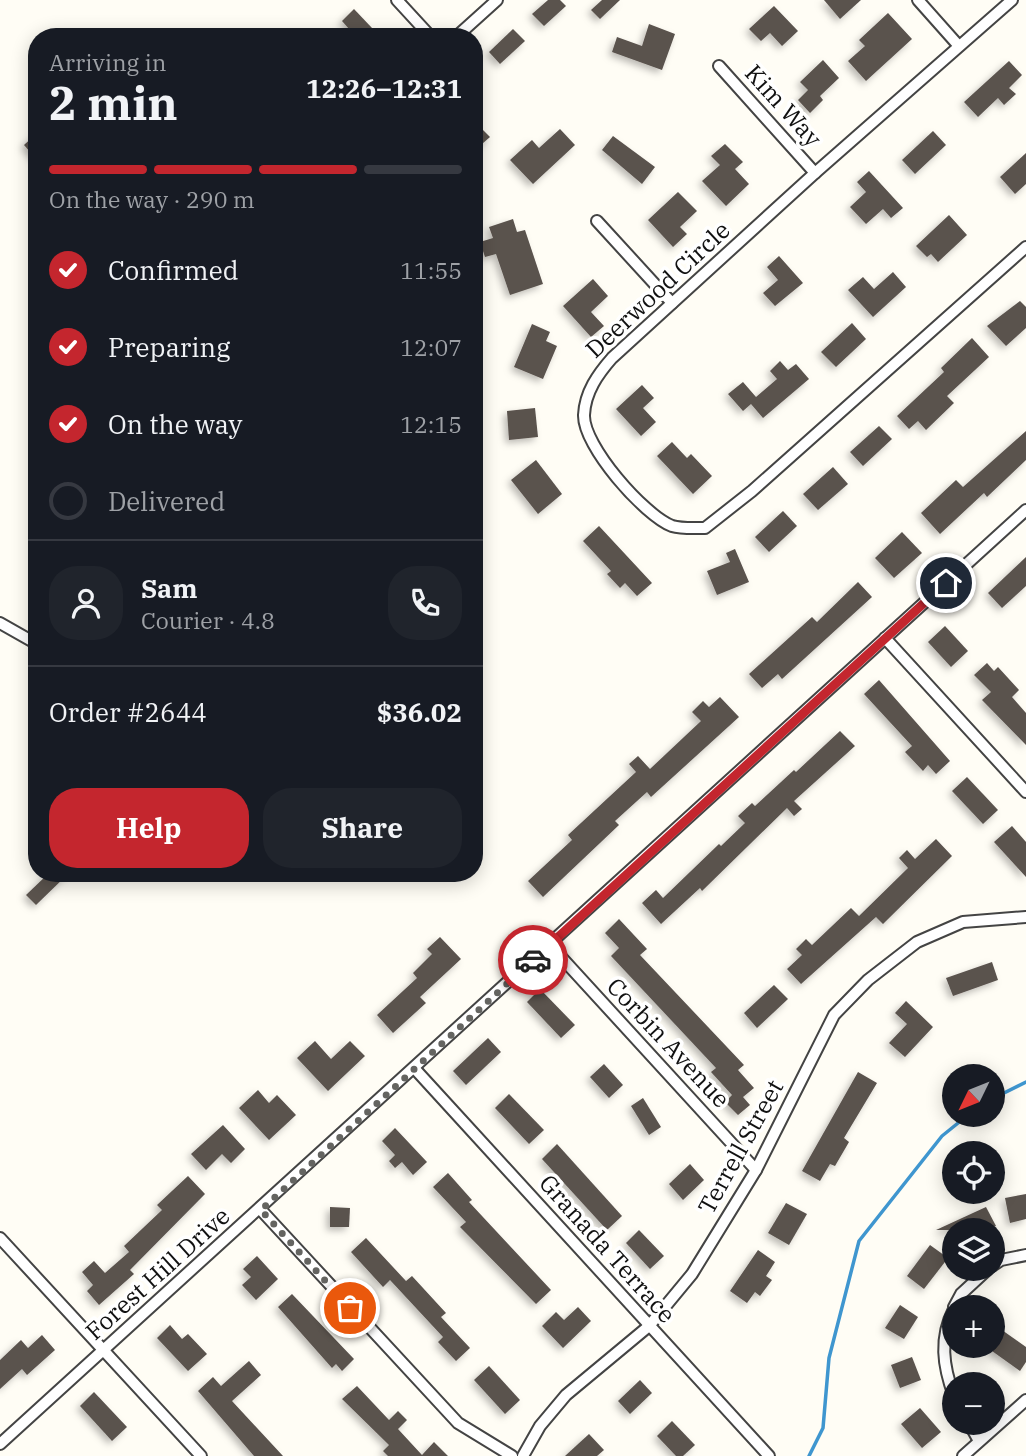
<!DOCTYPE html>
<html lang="en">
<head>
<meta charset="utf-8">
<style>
  :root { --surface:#171b24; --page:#20242c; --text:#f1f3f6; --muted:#9ea1a6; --line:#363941; --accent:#c4262e }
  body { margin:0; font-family:"IBM Plex Serif",serif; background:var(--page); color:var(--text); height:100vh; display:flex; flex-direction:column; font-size:26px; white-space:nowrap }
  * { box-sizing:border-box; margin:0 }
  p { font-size:23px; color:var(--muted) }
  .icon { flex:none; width:38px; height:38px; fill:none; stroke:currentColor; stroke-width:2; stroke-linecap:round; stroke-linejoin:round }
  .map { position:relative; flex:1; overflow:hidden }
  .drawer { position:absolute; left:28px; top:28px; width:455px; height:854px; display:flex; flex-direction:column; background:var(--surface); border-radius:28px; box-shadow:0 4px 18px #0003 }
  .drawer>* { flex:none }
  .needle { width:46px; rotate:227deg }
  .fabs { position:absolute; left:942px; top:1064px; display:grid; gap:14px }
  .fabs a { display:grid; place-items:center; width:63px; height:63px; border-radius:50%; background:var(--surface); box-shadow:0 4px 18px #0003; font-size:35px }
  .pin { position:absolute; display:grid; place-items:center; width:60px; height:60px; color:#fff; margin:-30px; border:4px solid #fff; border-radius:50%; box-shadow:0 2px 7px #0007 }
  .courier { position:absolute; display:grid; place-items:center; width:70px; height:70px; margin:-35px; border:5px solid #c4262e; border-radius:50%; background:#fff; color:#222; box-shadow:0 2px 9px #0007 }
  .overview em { font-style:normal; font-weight:800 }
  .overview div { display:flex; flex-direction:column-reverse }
  .overview { display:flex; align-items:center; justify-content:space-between; height:119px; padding:0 21px }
  h1 { font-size:46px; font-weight:800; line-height:52px }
  .bar { display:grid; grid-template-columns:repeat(4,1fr); gap:10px 7px; align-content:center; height:84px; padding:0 21px }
  .bar i { height:9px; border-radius:5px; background:var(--line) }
  .bar .active { background:var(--accent) }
  .bar p { grid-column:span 4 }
  .line { display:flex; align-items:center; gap:18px; padding:0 21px; border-top:2px solid var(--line) }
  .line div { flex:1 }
  .round { display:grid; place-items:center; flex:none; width:74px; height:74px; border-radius:28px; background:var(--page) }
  ol { padding:0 21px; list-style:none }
  li { display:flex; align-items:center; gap:21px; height:77px }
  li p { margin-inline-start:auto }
  li .icon { padding:7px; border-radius:50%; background:var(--accent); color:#fff; stroke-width:4 }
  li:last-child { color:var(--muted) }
  li i { width:38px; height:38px; border:4px solid var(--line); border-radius:50% }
  .primary-button { display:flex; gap:14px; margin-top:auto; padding:14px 21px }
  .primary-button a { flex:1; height:80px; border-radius:28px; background:var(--accent); color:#fff; font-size:28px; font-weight:800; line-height:80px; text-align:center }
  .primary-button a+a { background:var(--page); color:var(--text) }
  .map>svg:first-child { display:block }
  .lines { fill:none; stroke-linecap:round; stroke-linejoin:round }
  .stream { stroke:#3f96cf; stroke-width:3.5 }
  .building { fill:#5a524d; filter:url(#shadow) }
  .minor-casing { stroke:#444; stroke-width:14 }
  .minor { stroke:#fff; stroke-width:10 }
  .done { stroke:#646461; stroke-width:7; stroke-dasharray:0 12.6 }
  .route { stroke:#c4262e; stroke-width:9 }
  .labels { text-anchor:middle; stroke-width:7; stroke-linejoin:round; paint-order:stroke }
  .street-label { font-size:24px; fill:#111; stroke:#fff }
</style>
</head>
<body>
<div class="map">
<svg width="1026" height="1456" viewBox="0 0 1026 1456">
  <defs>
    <filter id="shadow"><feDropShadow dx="-3.5" dy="3.5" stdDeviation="3.5" flood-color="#0004"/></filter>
  </defs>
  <rect width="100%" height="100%" fill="#fffdf5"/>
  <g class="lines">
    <g class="stream">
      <path d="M992,1099L1026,1082"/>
      <path d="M809,1456L823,1428L829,1358L859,1241L942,1136L968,1115"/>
    </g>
  </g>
  <g class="building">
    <path d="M548,0H560L566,6L544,26L532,14Z"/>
    <path d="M602,0H620L600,19L591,10Z"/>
    <path d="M824,0H861L840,19Z"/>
    <path d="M774,6L798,31L782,46L770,33L761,41L749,29Z"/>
    <path d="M354,9L372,28L363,37H356L342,21Z"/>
    <path d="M888,13L912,39L866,81L848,61L865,46L859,40Z"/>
    <path d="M649,24L675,34L662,70L612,52L617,37L642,46Z"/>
    <path d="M513,29L525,41L500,64L489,52Z"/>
    <path d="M823,60L839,78L820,96L823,100L810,113L798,100L808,90L800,82Z"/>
    <path d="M1009,61L1022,75L1009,88L1016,94L1004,105L998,98L978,117L964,102Z"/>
    <path d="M474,121L490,137L474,151Z"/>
    <path d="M560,129L575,145L533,184L510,160L532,140L539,148Z"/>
    <path d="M933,131L946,145L915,174L902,160Z"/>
    <path d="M37,133V160L24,145Z"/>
    <path d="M613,136L655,167L642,184L602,150Z"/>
    <path d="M725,144L743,162L735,169L749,184L726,206L702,181L720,165L711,156Z"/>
    <path d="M1026,153V184L1015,194L1000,177Z"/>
    <path d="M869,171L903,208L891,218L883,209L866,224L850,207L866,192L857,182Z"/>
    <path d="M678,192L697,211L680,227L687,234L673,247L648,220Z"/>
    <path d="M949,215L967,235L938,262L931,254L927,257L916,246Z"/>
    <path d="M513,219L517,232L525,230L543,284L510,295L496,254L485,257L480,242L493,238L489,227Z"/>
    <path d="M779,256L803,283L775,306L763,293L778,280L767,267Z"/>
    <path d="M893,272L906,287L873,317L848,290L863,277L874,289Z"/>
    <path d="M593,279L608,296L591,312L604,326L591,337L563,306Z"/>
    <path d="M1020,301L1026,307V328L1006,346L987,326Z"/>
    <path d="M852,323L866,339L836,367L821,352Z"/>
    <path d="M532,324L550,332L546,341L557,346L543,379L514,367Z"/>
    <path d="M972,338L989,357L947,396L954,403L926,430L918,421L909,429L897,416L944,372L941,368Z"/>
    <path d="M780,361L788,370L796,364L809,379L763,418L751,404L743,411L728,394L743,382L756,397L777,379L770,371Z"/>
    <path d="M642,385L654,398L643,408L656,422L641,436L616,409Z"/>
    <path d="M535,408L538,437L509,440L507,411Z"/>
    <path d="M879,426L892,439L863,466L850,452Z"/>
    <path d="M1026,431V460L987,497L984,493L940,534L921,513L956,480L963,487Z"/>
    <path d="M672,442L687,458L691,454L712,476L693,494L657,456Z"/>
    <path d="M536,460L562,494L538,514L511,480Z"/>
    <path d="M833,467L848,484L818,510L803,494Z"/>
    <path d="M783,511L797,526L769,552L755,537Z"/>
    <path d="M599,526L652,583L637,596L625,583L620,588L607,574L611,571L583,541Z"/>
    <path d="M902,532L922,553L894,578L875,558Z"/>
    <path d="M735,549L749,582L717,595L707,571L730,562L726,553Z"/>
    <path d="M1026,557V586L1002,608L988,593Z"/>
    <path d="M858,582L872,597L782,679L778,674L762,688L749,674L812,617L817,622Z"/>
    <path d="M945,626L968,651L951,667L928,642Z"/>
    <path d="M987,663L994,671L998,667L1019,690L1012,697L1026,713V745L982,700L991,692L974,675Z"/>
    <path d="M879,680L950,761L936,774L928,765L923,771L905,752L912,746L864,694Z"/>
    <path d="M720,697L739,717L651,797L647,792L615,821L619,825L543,897L528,881L572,840L568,835L636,772L629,764L638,756L650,769L701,721L692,712L703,701L709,707Z"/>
    <path d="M840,731L855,746L794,801L802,809L794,816L787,808L702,891L700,888L661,924L642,903L656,890L663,898L719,844L721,846L745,823L738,816L752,803L755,806L794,770L796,772Z"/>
    <path d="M967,777L998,810L983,824L952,791Z"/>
    <path d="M1012,826L1026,842V877L994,842Z"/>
    <path d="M936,839L952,856L883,924L876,917L801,984L787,969L802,955L796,949L806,939L812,945L851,908L859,916L908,868L899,858L907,850L915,859Z"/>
    <path d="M49,873H69L36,905L26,895Z"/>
    <path d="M619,919L647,949L640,955L744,1065L738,1070L754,1088L743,1097L750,1105L738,1115L725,1102L732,1095L711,1072L716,1068L611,956L619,948L605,933Z"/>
    <path d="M440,937L461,959L420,997L426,1003L393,1033L377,1015L417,978L413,973L432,954L427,949Z"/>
    <path d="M992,962L998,980L953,996L946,978Z"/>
    <path d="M774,985L788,999L757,1028L744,1013Z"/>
    <path d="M540,989L575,1025L561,1038L527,1002Z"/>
    <path d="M906,1001L933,1027L905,1057L889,1043L907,1024L895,1013Z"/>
    <path d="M488,1038L501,1052L466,1085L453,1071Z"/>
    <path d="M315,1041L331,1059L350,1041L365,1056L328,1091L297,1058Z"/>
    <path d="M604,1064L623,1085L609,1098L590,1077Z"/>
    <path d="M858,1072L877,1083L844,1138L849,1142L835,1166L830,1164L820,1181L802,1171Z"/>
    <path d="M258,1090L269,1103L277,1095L296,1115L269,1140L239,1108Z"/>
    <path d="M509,1094L544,1130L529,1144L495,1108Z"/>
    <path d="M643,1098L661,1127L649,1135L631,1106Z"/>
    <path d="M223,1125L245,1149L231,1163L222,1154L206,1170L191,1154Z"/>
    <path d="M395,1128L427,1162L413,1175L402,1162L395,1168L389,1161L395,1155L382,1141Z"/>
    <path d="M557,1144L622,1216L607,1230L542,1159Z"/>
    <path d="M690,1164L704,1180L683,1200L669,1184Z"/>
    <path d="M448,1173L472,1200L469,1202L551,1290L536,1304L460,1227L466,1222L433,1187Z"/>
    <path d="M188,1176L205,1194L130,1270L134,1274L99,1305L87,1291L93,1285L82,1272L94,1261L105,1273L129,1252L124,1246L162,1210L157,1205Z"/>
    <path d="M1026,1194V1219L1010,1223L1005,1198Z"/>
    <path d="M786,1203L807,1214L789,1245L768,1233Z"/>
    <path d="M330,1207L350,1208L349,1227H330Z"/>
    <path d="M986,1207L996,1226L986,1230H936Z"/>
    <path d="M639,1230L664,1256L650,1269L626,1243Z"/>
    <path d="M366,1238L406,1281L412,1276L446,1313L441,1317L470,1348L456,1361L438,1342L443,1337L390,1280L383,1287L351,1252Z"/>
    <path d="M930,1245L948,1258L924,1289L907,1276Z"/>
    <path d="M758,1250L775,1262L766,1276L772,1280L760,1296L755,1292L747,1303L730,1291Z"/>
    <path d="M257,1256L278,1279L256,1300L242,1285L251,1277L243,1269Z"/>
    <path d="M292,1294L354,1359L342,1371L336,1364L332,1368L278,1307Z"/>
    <path d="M900,1305L918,1317L904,1339L885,1328Z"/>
    <path d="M578,1307L591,1321L563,1348L542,1326L556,1312L564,1320Z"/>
    <path d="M992,1323L1026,1347V1362L1020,1371L992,1351Z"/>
    <path d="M170,1325L182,1339L188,1334L207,1354L188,1371L157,1338Z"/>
    <path d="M42,1335L55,1350L27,1375L22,1369L0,1389V1360L21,1340L28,1348Z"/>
    <path d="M912,1357L921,1380L900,1388L891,1365Z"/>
    <path d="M249,1361L261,1375L232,1401L283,1456H254L198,1391L213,1377L221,1386Z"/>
    <path d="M489,1366L520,1400L505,1414L474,1380Z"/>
    <path d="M640,1380L652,1393L630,1414L618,1401Z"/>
    <path d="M357,1386L389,1420L398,1411L407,1420L398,1429L422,1455L434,1442L448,1456H388L383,1451L389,1445L342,1399Z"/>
    <path d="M94,1392L127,1427L112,1441L80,1406Z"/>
    <path d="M920,1408L941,1432L922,1448L901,1424Z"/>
    <path d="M672,1421L695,1445L683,1456H676L657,1436Z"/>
    <path d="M589,1434L604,1450L597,1456H565Z"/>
  </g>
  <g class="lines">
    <defs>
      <g id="minor">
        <path d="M397,0L431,37"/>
        <path d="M918,0L958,45"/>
        <path d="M1012,0L815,173L612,358C598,374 585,392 584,415C583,446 644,515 672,526C682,529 695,528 705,528L752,491L1026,247"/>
        <path d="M456,37L497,0"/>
        <path d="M719,66L815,173"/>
        <path d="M597,221L672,303"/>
        <path d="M0,623L37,644"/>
        <path d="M885,638L1026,792"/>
        <path d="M550,945L756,1170"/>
        <path d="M415,1069L769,1456"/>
        <path d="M261,1210L458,1423L512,1456"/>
        <path d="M0,1238L201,1456"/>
        <path d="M992,1266L1001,1260L1026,1255"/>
        <path d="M954,1307L961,1294L988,1269"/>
        <path d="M954,1309C939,1338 943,1366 954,1396"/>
        <path d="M969,1423L979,1441"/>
        <path d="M0,1444L1026,510"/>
        <path d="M523,1456L540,1426L566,1395L649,1326L692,1274L756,1170L834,1015L868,980L917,942L963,922L1026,917"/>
        <path d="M963,1456L1026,1400"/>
      </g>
    </defs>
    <use href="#minor" class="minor-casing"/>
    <use href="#minor" class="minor"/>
  </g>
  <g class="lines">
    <path class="done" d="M350,1308L261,1210L533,960"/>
    <path class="route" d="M533,960L946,583"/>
  </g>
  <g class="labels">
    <g class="street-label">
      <text transform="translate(783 106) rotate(48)" y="8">Kim Way</text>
      <text transform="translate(658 290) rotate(-43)" y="8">Deerwood Circle</text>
      <text transform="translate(668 1043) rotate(47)" y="8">Corbin Avenue</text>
      <text transform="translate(741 1147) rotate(-61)" y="8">Terrell Street</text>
      <text transform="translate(607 1249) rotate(48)" y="8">Granada Terrace</text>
      <text transform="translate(158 1274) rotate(-42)" y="8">Forest Hill Drive</text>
    </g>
  </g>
</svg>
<div class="fabs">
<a><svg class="needle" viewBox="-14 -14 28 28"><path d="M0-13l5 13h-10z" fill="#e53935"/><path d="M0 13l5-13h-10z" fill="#9ea1a6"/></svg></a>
<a><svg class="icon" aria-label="locate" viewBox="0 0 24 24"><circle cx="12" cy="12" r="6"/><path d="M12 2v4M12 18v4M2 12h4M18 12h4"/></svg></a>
<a><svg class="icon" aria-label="layers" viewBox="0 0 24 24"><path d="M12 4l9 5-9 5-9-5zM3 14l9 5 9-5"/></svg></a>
<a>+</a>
<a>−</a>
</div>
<div class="pin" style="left:350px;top:1308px;background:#ea580c"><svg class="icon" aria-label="bag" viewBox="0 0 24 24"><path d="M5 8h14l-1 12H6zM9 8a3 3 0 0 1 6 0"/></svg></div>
<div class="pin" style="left:946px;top:583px;background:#1f2937"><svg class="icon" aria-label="home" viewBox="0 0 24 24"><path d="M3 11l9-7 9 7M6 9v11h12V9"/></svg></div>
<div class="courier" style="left:533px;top:960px"><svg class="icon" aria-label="car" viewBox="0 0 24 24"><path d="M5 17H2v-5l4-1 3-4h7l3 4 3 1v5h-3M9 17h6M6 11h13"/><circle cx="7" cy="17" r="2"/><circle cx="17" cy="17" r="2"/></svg></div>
<section class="drawer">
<div class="overview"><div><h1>2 min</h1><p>Arriving in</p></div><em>12:26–12:31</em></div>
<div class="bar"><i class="active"></i><i class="active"></i><i class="active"></i><i></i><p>On the way · 290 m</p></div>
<ol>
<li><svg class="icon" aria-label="check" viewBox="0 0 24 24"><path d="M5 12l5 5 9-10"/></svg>Confirmed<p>11:55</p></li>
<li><svg class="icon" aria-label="check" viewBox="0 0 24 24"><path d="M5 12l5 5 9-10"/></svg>Preparing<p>12:07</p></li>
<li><svg class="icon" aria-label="check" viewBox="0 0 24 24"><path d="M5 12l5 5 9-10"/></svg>On the way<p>12:15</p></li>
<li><i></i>Delivered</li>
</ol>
<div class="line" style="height:126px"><a class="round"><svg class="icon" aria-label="person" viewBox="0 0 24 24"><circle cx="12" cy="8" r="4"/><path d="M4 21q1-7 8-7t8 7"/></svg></a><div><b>Sam</b><p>Courier · 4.8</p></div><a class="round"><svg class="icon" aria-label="phone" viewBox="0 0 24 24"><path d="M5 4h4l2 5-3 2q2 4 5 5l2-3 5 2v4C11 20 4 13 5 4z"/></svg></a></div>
<div class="line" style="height:91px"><div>Order #2644</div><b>$36.02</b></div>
<div class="primary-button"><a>Help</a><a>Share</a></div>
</section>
</div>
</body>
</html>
